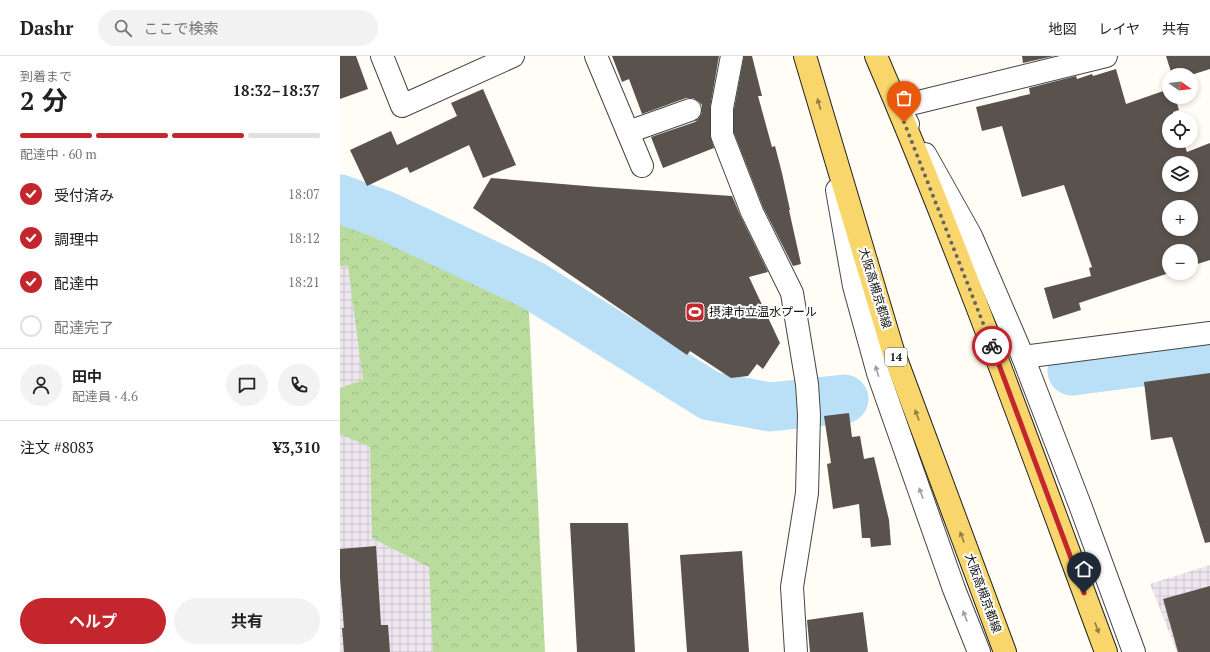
<!DOCTYPE html>
<html lang="ja">
<head>
<meta charset="utf-8">
<style>
  :root { --surface:#fff; --page:#f2f2f2; --text:#222; --muted:#767676; --line:#e0e0e0; --accent:#c4262e }
  body { margin:0; font-family:"PT Serif","Noto Sans JP",serif; background:var(--page); color:var(--text); height:100vh; display:flex; flex-direction:column; font-size:15px; white-space:nowrap }
  * { box-sizing:border-box; margin:0 }
  p { font-size:13px; color:var(--muted) }
  .icon { flex:none; width:22px; height:22px; fill:none; stroke:currentColor; stroke-width:2; stroke-linecap:round; stroke-linejoin:round }
  .map { position:relative; flex:1; overflow:hidden }
  .sheet { display:flex; flex-direction:column; background:var(--surface); width:340px }
  .sheet>* { flex:none }
  .needle { width:26px; rotate:104deg }
  .buttons { position:absolute; left:822px; top:12px; display:grid; gap:8px }
  .buttons a { display:grid; place-items:center; width:36px; height:36px; border-radius:50%; background:var(--surface); box-shadow:0 2px 6px #0003; font-size:20px }
  .pin { position:absolute; display:grid; place-items:center; width:34px; height:34px; color:#fff; margin:-41px -17px; border-radius:50% 50% 50% 0; rotate:-45deg; box-shadow:0 0 4px #0007 }
  .pin .icon { rotate:45deg }
  .courier { position:absolute; display:grid; place-items:center; width:40px; height:40px; margin:-20px; border:3px solid #c4262e; border-radius:50%; background:#fff; color:#222; box-shadow:0 1px 5px #0007 }
  .overview em { font-style:normal; font-weight:700 }
  .overview div { display:flex; flex-direction:column-reverse }
  .overview { display:flex; align-items:center; justify-content:space-between; height:68px; padding:0 20px }
  h1 { font-size:26px; font-weight:700; line-height:30px }
  .bar { display:grid; grid-template-columns:repeat(4,1fr); gap:6px 4px; align-content:center; height:48px; padding:0 20px }
  .bar i { height:5px; border-radius:3px; background:var(--line) }
  .bar .current { background:var(--accent) }
  .bar p { grid-column:span 4 }
  .line { display:flex; align-items:center; gap:10px; padding:0 20px; border-top:1px solid var(--line) }
  .line div { flex:1 }
  .round { display:grid; place-items:center; flex:none; width:42px; height:42px; border-radius:21px; background:var(--page) }
  ol { padding:0 20px; list-style:none }
  li { display:flex; align-items:center; gap:12px; height:44px }
  li p { margin-inline-start:auto }
  li .icon { padding:4px; border-radius:50%; background:var(--accent); color:#fff; stroke-width:4 }
  li:last-child { color:var(--muted) }
  li i { width:22px; height:22px; border:2px solid var(--line); border-radius:50% }
  .cta { display:flex; gap:8px; margin-top:auto; padding:8px 20px }
  .cta a { flex:1; height:46px; border-radius:24px; background:var(--accent); color:#fff; font-size:16px; font-weight:700; line-height:46px; text-align:center }
  .cta a+a { background:var(--page); color:var(--text) }
  header { display:flex; align-items:center; gap:24px; box-sizing:border-box; height:56px; padding:0 20px; background:var(--surface); border-bottom:1px solid var(--line) }
  header strong { font-size:19px }
  nav { display:flex; gap:22px; margin-inline-start:auto; font-size:14px }
  .search { width:280px; height:36px; background:var(--page); display:flex; align-items:center; gap:10px; box-sizing:border-box; padding:0 14px; border-radius:22px; color:var(--muted); font-size:15px }
  main { display:flex; flex:1; min-height:0 }
  .map>svg:first-child { display:block }
  .industrial { fill:url(#industrial-grid) }
  .forest { fill:url(#forest-crowns) }
  .lines { fill:none; stroke-linecap:round; stroke-linejoin:round }
  .river { stroke:#b9e0f7; stroke-width:49 }
  .building { fill:#5a524d; fill-rule:evenodd }
  .street-casing { stroke:#444; stroke-width:24 }
  .primary-casing { stroke:#222; stroke-width:24 }
  .street { stroke:#fff; stroke-width:22 }
  .primary { stroke:#f9d66b; stroke-width:22 }
  .oneway { fill:#917d42 }
  .oneway2 { fill:#a0a0a0 }
  .done { stroke:#646461; stroke-width:4; stroke-dasharray:0 7.2 }
  .route { stroke:#c4262e; stroke-width:5 }
  .labels { text-anchor:middle; stroke-width:4; stroke-linejoin:round; paint-order:stroke }
  .shield { fill:#fff; stroke:#585858; stroke-width:1 }
  .shield-label { font-size:11px; font-weight:bold; fill:#111 }
  .street-label { font-size:12px; fill:#111; stroke:#fff }
  .poi-label { font-size:12px; fill:#111; stroke:#fff; text-anchor:start }
</style>
</head>
<body>
<header>
<strong>Dashr</strong>
<div class="search"><svg class="icon" aria-label="search" viewBox="0 0 24 24"><circle cx="10" cy="10" r="6"/><path d="M15 15l6 6"/></svg>ここで検索</div>
<nav><a>地図</a><a>レイヤ</a><a>共有</a></nav>
</header>
<main>
<section class="sheet">
<div class="overview"><div><h1>2 分</h1><p>到着まで</p></div><em>18:32–18:37</em></div>
<div class="bar"><i class="current"></i><i class="current"></i><i class="current"></i><i></i><p>配達中 · 60 m</p></div>
<ol>
<li><svg class="icon" aria-label="check" viewBox="0 0 24 24"><path d="M5 12l5 5 9-10"/></svg>受付済み<p>18:07</p></li>
<li><svg class="icon" aria-label="check" viewBox="0 0 24 24"><path d="M5 12l5 5 9-10"/></svg>調理中<p>18:12</p></li>
<li><svg class="icon" aria-label="check" viewBox="0 0 24 24"><path d="M5 12l5 5 9-10"/></svg>配達中<p>18:21</p></li>
<li><i></i>配達完了</li>
</ol>
<div class="line" style="height:72px"><a class="round"><svg class="icon" aria-label="person" viewBox="0 0 24 24"><circle cx="12" cy="8" r="4"/><path d="M4 21q1-7 8-7t8 7"/></svg></a><div><b>田中</b><p>配達員 · 4.6</p></div><a class="round"><svg class="icon" aria-label="chat" viewBox="0 0 24 24"><path d="M4 5h16v11H9l-5 4z"/></svg></a><a class="round"><svg class="icon" aria-label="phone" viewBox="0 0 24 24"><path d="M5 4h4l2 5-3 2q2 4 5 5l2-3 5 2v4C11 20 4 13 5 4z"/></svg></a></div>
<div class="line" style="height:52px"><div>注文 #8083</div><b>¥3,310</b></div>
<div class="cta"><a>ヘルプ</a><a>共有</a></div>
</section>
<div class="map">
<svg width="870" height="596" viewBox="0 0 870 596">
  <defs>
    <pattern id="industrial-grid" width="8" height="8" patternUnits="userSpaceOnUse"><rect width="8" height="8" fill="#eee6ef"/><path d="M0 4h8M4 0v8" fill="none" stroke="#cbc4cc"/></pattern>
    <pattern id="forest-crowns" width="20" height="18" patternUnits="userSpaceOnUse"><rect width="20" height="18" fill="#b9dc9c"/><path d="M2 6a3 3 0 1 1 6 0M12 15a3 3 0 1 1 6 0" fill="none" stroke="#9ebc85"/></pattern>
  </defs>
  <rect width="100%" height="100%" fill="#fffdf5"/>
  <g class="industrial">
    <path d="M0,166L186,596H0Z"/>
    <path d="M870,509V596H837L810,528Z"/>
  </g>
  <path class="forest" d="M0,156L39,170L188,236L205,596H93L89,511L32,482L30,391L0,378V332L23,324L8,210H0Z"/>
  <g class="lines">
    <g class="river">
      <path d="M0,143L44,159L194,230L370,340L430,351L504,343"/>
      <path d="M732,315L870,297"/>
    </g>
  </g>
  <g class="building">
    <path d="M0,0H16L28,33L0,43Z"/>
    <path d="M272,0H379L370,52V79L374,92L323,112L311,81L355,66L359,62L362,57V49L358,45L353,42H346L302,58L289,23L282,26Z"/>
    <path d="M404,0H412L422,40H418L432,91L435,90L442,117L450,154H449L461,208L453,210L423,151L394,77V53Z"/>
    <path d="M682,0H714L683,7Z"/>
    <path d="M826,0H870V13L851,19H832Z"/>
    <path d="M776,13L786,48L829,33V41H835L839,54L833,56L835,63H829V85H843L847,96L870,87V204L851,210V195H829V217L739,247L741,254L713,263L704,232L751,220L749,212L752,211L724,129L682,141L662,70L642,75L636,51L690,38L689,32L736,20L737,23L752,18L753,20ZM829,107H851V129H829ZM829,151H851V173H829Z"/>
    <path d="M143,33L176,109L143,122L129,89L70,117L67,111L27,130L10,94L51,75L57,89L117,60L111,47Z"/>
    <path d="M151,122L258,131L392,140L401,161L428,216L409,221L440,287L423,313L417,308L408,320L391,322L350,295L347,299L133,152Z"/>
    <path d="M870,317V486L865,487L832,381L811,384L804,326Z"/>
    <path d="M509,357L512,381L520,380L524,403L534,401L549,464L551,489L531,491L530,482H522L519,448L493,453L487,408L491,407L484,360Z"/>
    <path d="M230,467H288L295,596H237Z"/>
    <path d="M36,490L41,569H48L50,596H4L2,572H4L0,522V493Z"/>
    <path d="M402,495L409,596H347L340,499Z"/>
    <path d="M870,530V596H838L823,543Z"/>
    <path d="M523,556L528,596H470L467,564Z"/>
  </g>
  <g class="lines">
    <defs>
      <g id="street">
        <path d="M42,0L62,50L173,0"/>
        <path d="M256,0L302,110"/>
        <path d="M392,0L382,52V79L412,156L452,237L467,328L469,359L467,437L452,531L456,596"/>
        <path d="M568,68L558,51L766,0"/>
        <path d="M288,76L350,54"/>
        <path d="M585,98L631,180L683,301L740,449L794,596"/>
        <path d="M497,134L514,230L538,317L614,533L639,596"/>
        <path d="M683,301L870,277"/>
      </g>
      <g id="primary">
        <path d="M465,0L553,295L665,596"/>
        <path d="M536,0C620,196 692,397 766,596"/>
      </g>
    </defs>
    <use href="#street" class="street-casing"/>
    <use href="#primary" class="primary-casing"/>
    <use href="#street" class="street"/>
    <use href="#primary" class="primary"/>
  </g>
  <defs><path id="oneway-solid" d="M-6-.8H1V-3.2L6.5 0L1 3.2V.8H-6Z"/></defs>
  <g class="oneway">
    <use href="#oneway-solid" transform="translate(479 48) rotate(-106)"/>
    <use href="#oneway-solid" transform="translate(577 359) rotate(-110)"/>
    <use href="#oneway-solid" transform="translate(622 481) rotate(-110)"/>
    <use href="#oneway-solid" transform="translate(757 572) rotate(70)"/>
  </g>
  <g class="oneway2">
    <use href="#oneway-solid" transform="translate(537 315) rotate(-107)"/>
    <use href="#oneway-solid" transform="translate(581 437) rotate(-110)"/>
    <use href="#oneway-solid" transform="translate(625 560) rotate(-111)"/>
  </g>
  <g class="lines">
    <path class="done" d="M564,66L652,290"/>
    <path class="route" d="M652,290L744,537"/>
  </g>
  <defs>
    <symbol id="stadium-square" viewBox="-11 -11 22 22"><rect x="-9" y="-9" width="18" height="18" rx="4" fill="#c4262e" stroke="#fff"/><path d="M0-5a6.5 5 0 1 0 0 10a6.5 5 0 1 0 0-10ZM-3.5-1.8h7v3.6h-7Z" fill="#fff"/></symbol>
  </defs>
  <g fill-rule="evenodd">
    <use href="#stadium-square" x="344" y="245" width="22" height="22"/>
  </g>
  <g class="labels">
    <rect class="shield" x="545" y="292" width="22" height="18" rx="3"/>
    <g class="shield-label">
      <text x="556" y="305">14</text>
    </g>
    <g class="street-label">
      <text transform="translate(535 232) rotate(73)" y="4">大阪高槻京都線</text>
      <text transform="translate(643 537) rotate(70)" y="4">大阪高槻京都線</text>
    </g>
    <g class="poi-label">
      <text x="369" y="260">摂津市立温水プール</text>
    </g>
  </g>
</svg>
<div class="buttons">
<a><svg class="needle" viewBox="-14 -14 28 28"><path d="M0-13l5 13h-10z" fill="#e53935"/><path d="M0 13l5-13h-10z" fill="#767676"/></svg></a>
<a><svg class="icon" aria-label="locate" viewBox="0 0 24 24"><circle cx="12" cy="12" r="6"/><path d="M12 2v4M12 18v4M2 12h4M18 12h4"/></svg></a>
<a><svg class="icon" aria-label="layers" viewBox="0 0 24 24"><path d="M12 4l9 5-9 5-9-5zM3 14l9 5 9-5"/></svg></a>
<a>+</a>
<a>−</a>
</div>
<div class="pin" style="left:564px;top:66px;background:#ea580c"><svg class="icon" aria-label="bag" viewBox="0 0 24 24"><path d="M5 8h14l-1 12H6zM9 8a3 3 0 0 1 6 0"/></svg></div>
<div class="pin" style="left:744px;top:537px;background:#1f2937"><svg class="icon" aria-label="home" viewBox="0 0 24 24"><path d="M3 11l9-7 9 7M6 9v11h12V9"/></svg></div>
<div class="courier" style="left:652px;top:290px"><svg class="icon" aria-label="bike" viewBox="0 0 24 24"><circle cx="6" cy="16" r="4"/><circle cx="18" cy="16" r="4"/><path d="M6 16l4-8h5l3 8M10 8l3 8H6M13 5h3"/></svg></div>
</div>
</main>
</body>
</html>
